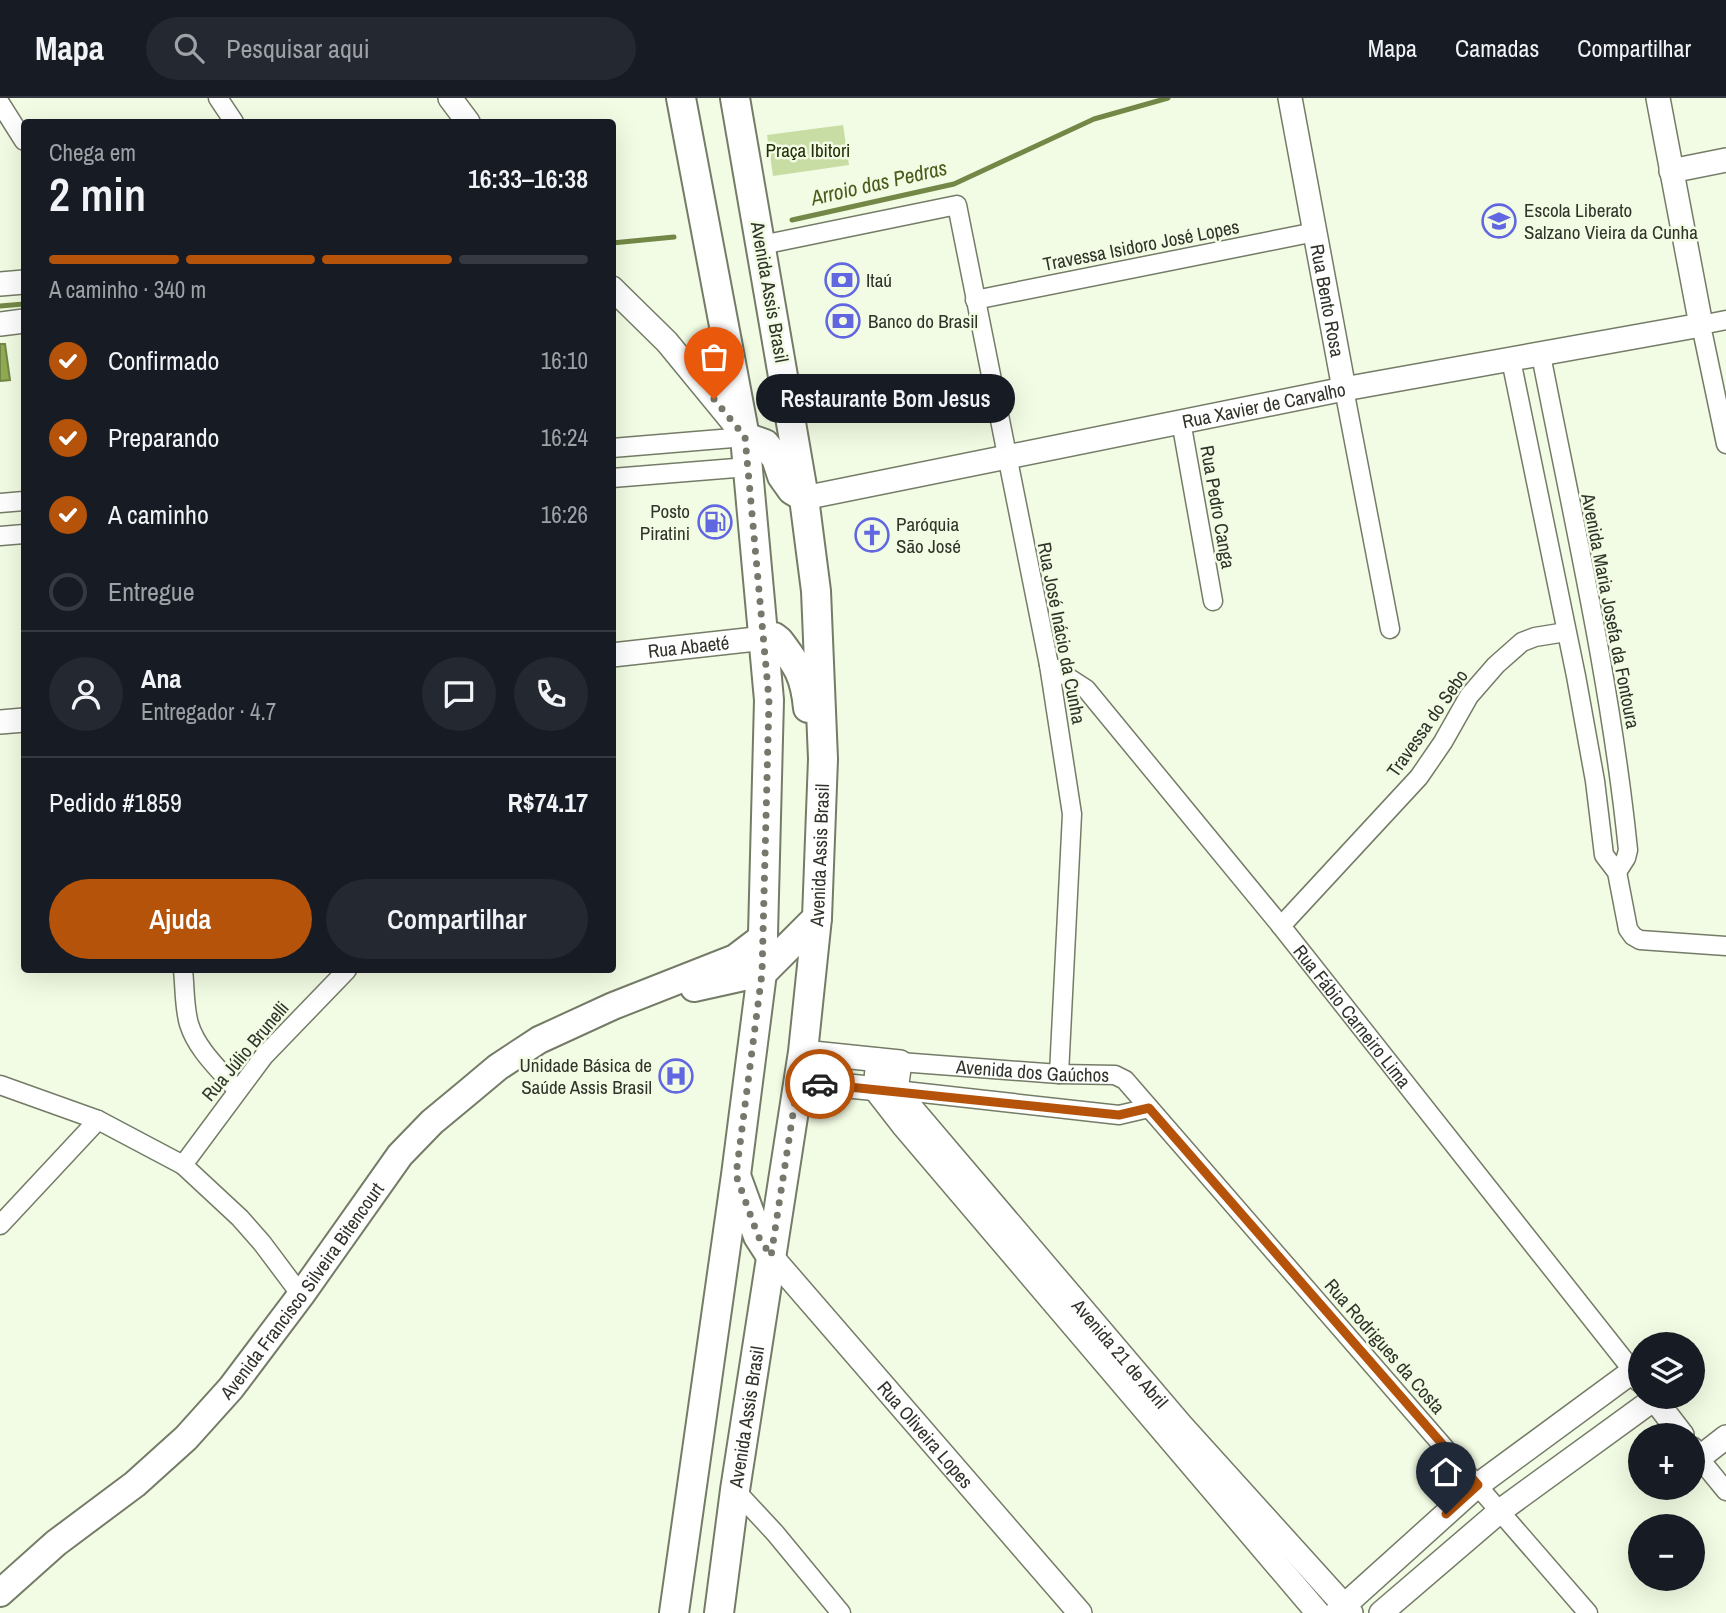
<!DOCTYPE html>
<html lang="pt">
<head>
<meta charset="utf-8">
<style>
  :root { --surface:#171b24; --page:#242831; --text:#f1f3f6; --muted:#9ea1a6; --line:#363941; --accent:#b45309 }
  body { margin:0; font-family:"Archivo Narrow",sans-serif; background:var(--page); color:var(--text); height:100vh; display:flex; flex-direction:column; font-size:26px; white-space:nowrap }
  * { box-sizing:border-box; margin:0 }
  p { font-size:23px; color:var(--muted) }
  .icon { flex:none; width:38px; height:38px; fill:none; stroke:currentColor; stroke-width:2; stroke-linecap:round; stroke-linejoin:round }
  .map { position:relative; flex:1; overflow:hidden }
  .sheet { position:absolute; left:21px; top:21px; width:595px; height:854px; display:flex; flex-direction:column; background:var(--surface); border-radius:7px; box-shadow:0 7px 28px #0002 }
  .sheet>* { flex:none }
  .controls { position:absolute; left:1628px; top:1234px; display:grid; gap:14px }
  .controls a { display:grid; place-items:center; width:77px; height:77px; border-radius:50%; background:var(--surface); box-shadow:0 7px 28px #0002; font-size:35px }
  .pin { position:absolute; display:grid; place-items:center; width:60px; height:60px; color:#fff; margin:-72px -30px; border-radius:50% 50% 50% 0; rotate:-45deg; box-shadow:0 0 7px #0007 }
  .pin .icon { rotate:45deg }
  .courier { position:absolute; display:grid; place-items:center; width:70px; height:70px; margin:-35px; border:5px solid #b45309; border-radius:50%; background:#fff; color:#222; box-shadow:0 2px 9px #0007 }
  .bubble { position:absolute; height:49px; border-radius:24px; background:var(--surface); box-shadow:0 7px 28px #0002; font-size:23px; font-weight:600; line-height:49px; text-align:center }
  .summary em { font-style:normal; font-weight:600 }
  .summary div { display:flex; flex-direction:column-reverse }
  .summary { display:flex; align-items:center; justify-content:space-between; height:119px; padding:0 28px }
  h1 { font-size:46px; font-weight:600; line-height:52px }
  .bar { display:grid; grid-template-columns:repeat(4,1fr); gap:10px 7px; align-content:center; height:84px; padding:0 28px }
  .bar i { height:9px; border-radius:5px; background:var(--line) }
  .bar .current { background:var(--accent) }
  .bar p { grid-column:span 4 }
  .line { display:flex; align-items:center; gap:18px; padding:0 28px; border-top:2px solid var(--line) }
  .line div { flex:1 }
  .round { display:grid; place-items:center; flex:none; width:74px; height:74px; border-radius:37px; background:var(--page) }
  ol { padding:0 28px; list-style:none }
  li { display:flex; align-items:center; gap:21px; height:77px }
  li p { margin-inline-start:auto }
  li .icon { padding:7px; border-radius:50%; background:var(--accent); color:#fff; stroke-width:4 }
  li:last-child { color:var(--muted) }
  li i { width:38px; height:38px; border:4px solid var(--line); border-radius:50% }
  .cta { display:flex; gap:14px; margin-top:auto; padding:14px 28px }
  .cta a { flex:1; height:80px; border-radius:42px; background:var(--accent); color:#fff; font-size:28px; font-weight:600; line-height:80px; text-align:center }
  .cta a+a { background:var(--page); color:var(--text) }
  header { display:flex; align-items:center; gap:42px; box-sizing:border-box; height:98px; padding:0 35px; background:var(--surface); border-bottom:2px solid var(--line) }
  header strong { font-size:33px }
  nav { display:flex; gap:38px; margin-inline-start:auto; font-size:24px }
  .search { width:490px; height:63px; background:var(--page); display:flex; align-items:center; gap:18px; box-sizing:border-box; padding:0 24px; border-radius:38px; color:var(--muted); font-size:26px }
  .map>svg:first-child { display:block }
  .green { fill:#c8dda3 }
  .water { fill:#90ad52; stroke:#738846; stroke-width:2 }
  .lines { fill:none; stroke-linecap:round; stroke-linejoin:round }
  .stream { stroke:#738846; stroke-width:5 }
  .minor-casing { stroke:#747c67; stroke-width:21 }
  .tertiary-casing { stroke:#747c67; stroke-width:26 }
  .secondary-casing { stroke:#747c67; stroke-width:30 }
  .primary-casing { stroke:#747c67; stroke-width:32 }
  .minor { stroke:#fff; stroke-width:18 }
  .tertiary { stroke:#fff; stroke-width:23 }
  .secondary { stroke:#fff; stroke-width:26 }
  .primary { stroke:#fff; stroke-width:28 }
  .done { stroke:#74796b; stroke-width:7; stroke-dasharray:0 12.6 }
  .route { stroke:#b45309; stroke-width:9 }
  .labels { text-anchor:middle; stroke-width:5; stroke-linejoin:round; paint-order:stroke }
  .park-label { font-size:19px; fill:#232e07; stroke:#f2fbe3 }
  .poi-label { font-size:19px; fill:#30332a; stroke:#f2fbe3; text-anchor:start }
  .street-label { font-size:19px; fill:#30332a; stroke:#f2fbe3 }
  .water-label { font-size:21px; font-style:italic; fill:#485b1a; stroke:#f2fbe3 }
</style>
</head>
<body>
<header>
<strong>Mapa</strong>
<div class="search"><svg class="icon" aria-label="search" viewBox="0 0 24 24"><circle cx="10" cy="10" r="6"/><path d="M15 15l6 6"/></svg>Pesquisar aqui</div>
<nav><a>Mapa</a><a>Camadas</a><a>Compartilhar</a></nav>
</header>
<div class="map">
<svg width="1726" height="1515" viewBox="0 0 1726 1515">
  <rect width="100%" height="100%" fill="#f2fbe3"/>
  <path class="green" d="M843,27L849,67L773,78L767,37Z"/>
  <path class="water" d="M0,246H5L10,282L0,283Z"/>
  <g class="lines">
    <g class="stream">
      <path d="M792,122L954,86L1094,21L1168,0"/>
      <path d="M612,145L674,139"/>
      <path d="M0,208L24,206"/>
    </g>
    <defs>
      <g id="minor">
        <path d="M218,0L234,24"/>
        <path d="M0,5L24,43"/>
        <path d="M762,147L957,107L1049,567L1072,716L1059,976"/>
        <path d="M975,202L1315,134"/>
        <path d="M1726,222L1701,227L1726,346"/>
        <path d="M1541,257C1573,421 1611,585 1628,752L1626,760L1617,774"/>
        <path d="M1511,262L1576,578L1595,683L1604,757L1617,774L1628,831L1633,838L1640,842L1726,848"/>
        <path d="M1344,291L1390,531"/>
        <path d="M1181,323L1213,503"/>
        <path d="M612,350L745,339"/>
        <path d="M612,380L748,369"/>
        <path d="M0,405L24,403"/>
        <path d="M0,438L24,436"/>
        <path id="s1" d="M1049,567L1086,591L1281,828L1633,1273"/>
        <path d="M1281,828L1419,679L1443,644L1469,598L1496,567L1522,544L1535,539L1566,534"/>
        <path d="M183,872C185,889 184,909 189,926C197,952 220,972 237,992"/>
        <path id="s2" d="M900,964L1059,976L1115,977L1125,982L1588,1515"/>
        <path d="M0,987L98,1022L183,1067L240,1120L262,1145L301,1197"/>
        <path d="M896,992L1119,1017L1149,1010"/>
        <path d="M183,1067L264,958L347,872"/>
        <path d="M0,1127L98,1022"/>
        <path d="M1699,1360L1726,1393"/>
        <path d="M735,1392L775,1435L841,1515"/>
      </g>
      <g id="tertiary">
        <path d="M450,0L468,24"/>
        <path id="s3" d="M1290,0L1344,291"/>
        <path d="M1671,73L1726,62"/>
        <path d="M0,186L24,184"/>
        <path d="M612,190L667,244L745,339"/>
        <path d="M0,226L24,223"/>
        <path id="s4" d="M804,400L1344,291L1701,227L1658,0"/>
        <path id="s5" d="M612,557L765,540"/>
        <path d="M0,624L24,622"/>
        <path d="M803,954L900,964L896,992"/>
        <path d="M878,962L875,991L903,1027L1318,1515"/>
        <path d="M798,983L889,992"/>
        <path id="s6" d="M896,992L1181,1327L1351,1515"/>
        <path id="s7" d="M771,1158L1080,1515"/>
        <path d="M1652,1298L1682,1337"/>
        <path d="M1692,1351L1699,1360L1726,1339"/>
        <path d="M1336,1515L1478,1387L1633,1273L1640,1282"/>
        <path d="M1381,1515L1500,1413L1654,1301"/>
      </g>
      <g id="secondary">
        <path d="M694,890L762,875"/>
        <path id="s8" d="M0,1495L56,1445L135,1386L186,1340L231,1290L301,1197L400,1057L432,1024L467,995L498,969L539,942L613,908L735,860L764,838"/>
      </g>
      <g id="primary">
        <path d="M745,339L765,346L776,360L782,378L792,392L802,398"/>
        <path d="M765,540L774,539L779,543C798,568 805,578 808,610"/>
        <path d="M762,875L817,820"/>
        <path d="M738,1083L758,1138L771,1158"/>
        <path d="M674,1515L736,1077L762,875L769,602L745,339L681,0"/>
        <path id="s9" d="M719,1515L735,1392L803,954L817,820L823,661L816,493L804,400L735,0"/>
      </g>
    </defs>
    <use href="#minor" class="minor-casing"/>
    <use href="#tertiary" class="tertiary-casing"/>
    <use href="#secondary" class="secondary-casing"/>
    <use href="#primary" class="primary-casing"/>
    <use href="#minor" class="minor"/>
    <use href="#tertiary" class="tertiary"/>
    <use href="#secondary" class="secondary"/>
    <use href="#primary" class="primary"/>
  </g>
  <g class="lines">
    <path class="done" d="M714,301L745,339L769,602L762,875L736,1077L758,1138L771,1158L798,983L820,986"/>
    <path class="route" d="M820,986L1119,1017L1149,1010L1478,1387L1446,1416"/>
  </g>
  <defs>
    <symbol id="school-ring" viewBox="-11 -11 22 22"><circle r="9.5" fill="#f2fbe3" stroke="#6067e0" stroke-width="1.5"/><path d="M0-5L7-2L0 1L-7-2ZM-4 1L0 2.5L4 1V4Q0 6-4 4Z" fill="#6067e0"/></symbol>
    <symbol id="bank-ring" viewBox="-11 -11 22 22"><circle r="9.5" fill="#f2fbe3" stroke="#6067e0" stroke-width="1.5"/><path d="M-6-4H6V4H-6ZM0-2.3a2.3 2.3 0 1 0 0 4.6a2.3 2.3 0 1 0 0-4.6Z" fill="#6067e0"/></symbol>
    <symbol id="fuel-ring" viewBox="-11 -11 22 22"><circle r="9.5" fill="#f2fbe3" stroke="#6067e0" stroke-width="1.5"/><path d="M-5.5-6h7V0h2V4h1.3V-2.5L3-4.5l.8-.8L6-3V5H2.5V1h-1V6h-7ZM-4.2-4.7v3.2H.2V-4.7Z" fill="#6067e0"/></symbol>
    <symbol id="church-ring" viewBox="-11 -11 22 22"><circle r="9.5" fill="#f2fbe3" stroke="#6067e0" stroke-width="1.5"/><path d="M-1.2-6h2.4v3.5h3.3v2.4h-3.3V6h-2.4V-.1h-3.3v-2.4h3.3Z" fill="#6067e0"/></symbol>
    <symbol id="hospital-ring" viewBox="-11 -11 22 22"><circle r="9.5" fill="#f2fbe3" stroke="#6067e0" stroke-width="1.5"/><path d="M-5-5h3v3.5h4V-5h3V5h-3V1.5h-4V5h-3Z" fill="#6067e0"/></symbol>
  </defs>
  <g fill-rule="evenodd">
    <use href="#school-ring" x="1480" y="104" width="38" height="38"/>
    <use href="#bank-ring" x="823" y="163" width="38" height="38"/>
    <use href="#bank-ring" x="824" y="204" width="38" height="38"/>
    <use href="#fuel-ring" x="696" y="405" width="38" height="38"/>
    <use href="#church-ring" x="853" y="418" width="38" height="38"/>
    <use href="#hospital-ring" x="657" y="959" width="38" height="38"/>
  </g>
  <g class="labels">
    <g class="park-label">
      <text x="808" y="59">Praça Ibitori</text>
    </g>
    <g class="poi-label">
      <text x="1524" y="119">Escola Liberato<tspan x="1524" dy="22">Salzano Vieira da Cunha</tspan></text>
      <text x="866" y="189">Itaú</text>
      <text x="868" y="230">Banco do Brasil</text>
      <text x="690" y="420" text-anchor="end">Posto<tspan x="690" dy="22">Piratini</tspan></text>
      <text x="896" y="433">Paróquia<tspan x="896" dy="22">São José</tspan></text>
      <text x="652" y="974" text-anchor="end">Unidade Básica de<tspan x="652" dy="22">Saúde Assis Brasil</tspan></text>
    </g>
    <g class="street-label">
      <text transform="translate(1141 147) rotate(-11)" y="7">Travessa Isidoro José Lopes</text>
      <text transform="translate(770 194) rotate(80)" y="7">Avenida Assis Brasil</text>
      <text dy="7" stroke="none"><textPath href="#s3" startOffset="206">Rua Bento Rosa</textPath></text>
      <text dy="7" stroke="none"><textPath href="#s4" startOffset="469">Rua Xavier de Carvalho</textPath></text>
      <text transform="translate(1218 409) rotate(80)" y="7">Rua Pedro Canga</text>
      <text transform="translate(1611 513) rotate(79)" y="7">Avenida Maria Josefa da Fontoura</text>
      <text transform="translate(1062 535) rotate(79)" y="7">Rua José Inácio da Cunha</text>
      <text dy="7" stroke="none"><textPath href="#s5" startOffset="77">Rua Abaeté</textPath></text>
      <text transform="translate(1427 625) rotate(-55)" y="7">Travessa do Sebo</text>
      <text dy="7" stroke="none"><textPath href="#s9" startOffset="765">Avenida Assis Brasil</textPath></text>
      <text dy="7" stroke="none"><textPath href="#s1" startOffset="466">Rua Fábio Carneiro Lima</textPath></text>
      <text transform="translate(245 953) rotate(-50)" y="7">Rua Júlio Brunelli</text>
      <text dy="7" stroke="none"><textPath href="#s2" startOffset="133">Avenida dos Gaúchos</textPath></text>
      <text dy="7" stroke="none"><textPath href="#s8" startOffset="430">Avenida Francisco Silveira Bitencourt</textPath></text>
      <text transform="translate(1385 1248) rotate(49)" y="7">Rua Rodrigues da Costa</text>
      <text dy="7" stroke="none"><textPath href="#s6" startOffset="346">Avenida 21 de Abril</textPath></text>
      <text dy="7" stroke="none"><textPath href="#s9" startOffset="198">Avenida Assis Brasil</textPath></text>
      <text dy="7" stroke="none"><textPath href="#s7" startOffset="236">Rua Oliveira Lopes</textPath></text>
    </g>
    <g class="water-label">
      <text transform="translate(879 85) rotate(-13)" y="7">Arroio das Pedras</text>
    </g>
  </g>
</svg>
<div class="controls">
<a><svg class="icon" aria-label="layers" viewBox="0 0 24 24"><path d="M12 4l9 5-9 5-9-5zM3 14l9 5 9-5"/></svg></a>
<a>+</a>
<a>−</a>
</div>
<div class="pin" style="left:714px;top:301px;background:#ea580c"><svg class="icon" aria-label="bag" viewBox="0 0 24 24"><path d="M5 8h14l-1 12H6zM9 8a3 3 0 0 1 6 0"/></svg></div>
<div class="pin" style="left:1446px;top:1416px;background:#1f2937"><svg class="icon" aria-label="home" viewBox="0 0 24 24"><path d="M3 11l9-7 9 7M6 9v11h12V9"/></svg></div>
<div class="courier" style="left:820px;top:986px"><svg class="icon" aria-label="car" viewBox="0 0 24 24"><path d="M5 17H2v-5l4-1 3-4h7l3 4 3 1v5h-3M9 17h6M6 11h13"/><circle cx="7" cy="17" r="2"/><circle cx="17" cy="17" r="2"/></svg></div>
<div class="bubble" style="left:756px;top:276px;width:259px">Restaurante Bom Jesus</div>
<section class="sheet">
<div class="summary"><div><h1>2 min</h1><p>Chega em</p></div><em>16:33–16:38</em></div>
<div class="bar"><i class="current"></i><i class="current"></i><i class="current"></i><i></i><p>A caminho · 340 m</p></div>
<ol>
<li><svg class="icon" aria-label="check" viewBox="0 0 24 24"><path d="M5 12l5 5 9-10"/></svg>Confirmado<p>16:10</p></li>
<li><svg class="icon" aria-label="check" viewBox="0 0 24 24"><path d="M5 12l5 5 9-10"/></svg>Preparando<p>16:24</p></li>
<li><svg class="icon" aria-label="check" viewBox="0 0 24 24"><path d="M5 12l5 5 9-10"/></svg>A caminho<p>16:26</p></li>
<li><i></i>Entregue</li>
</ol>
<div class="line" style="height:126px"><a class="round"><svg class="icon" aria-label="person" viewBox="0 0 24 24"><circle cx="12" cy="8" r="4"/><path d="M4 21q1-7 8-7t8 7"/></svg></a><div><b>Ana</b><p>Entregador · 4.7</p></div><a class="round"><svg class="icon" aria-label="chat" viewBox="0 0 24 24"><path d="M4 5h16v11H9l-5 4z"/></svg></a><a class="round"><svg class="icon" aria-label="phone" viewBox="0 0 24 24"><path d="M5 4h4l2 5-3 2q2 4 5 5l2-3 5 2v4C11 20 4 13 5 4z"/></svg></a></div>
<div class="line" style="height:91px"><div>Pedido #1859</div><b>R$74.17</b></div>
<div class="cta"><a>Ajuda</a><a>Compartilhar</a></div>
</section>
</div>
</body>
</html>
